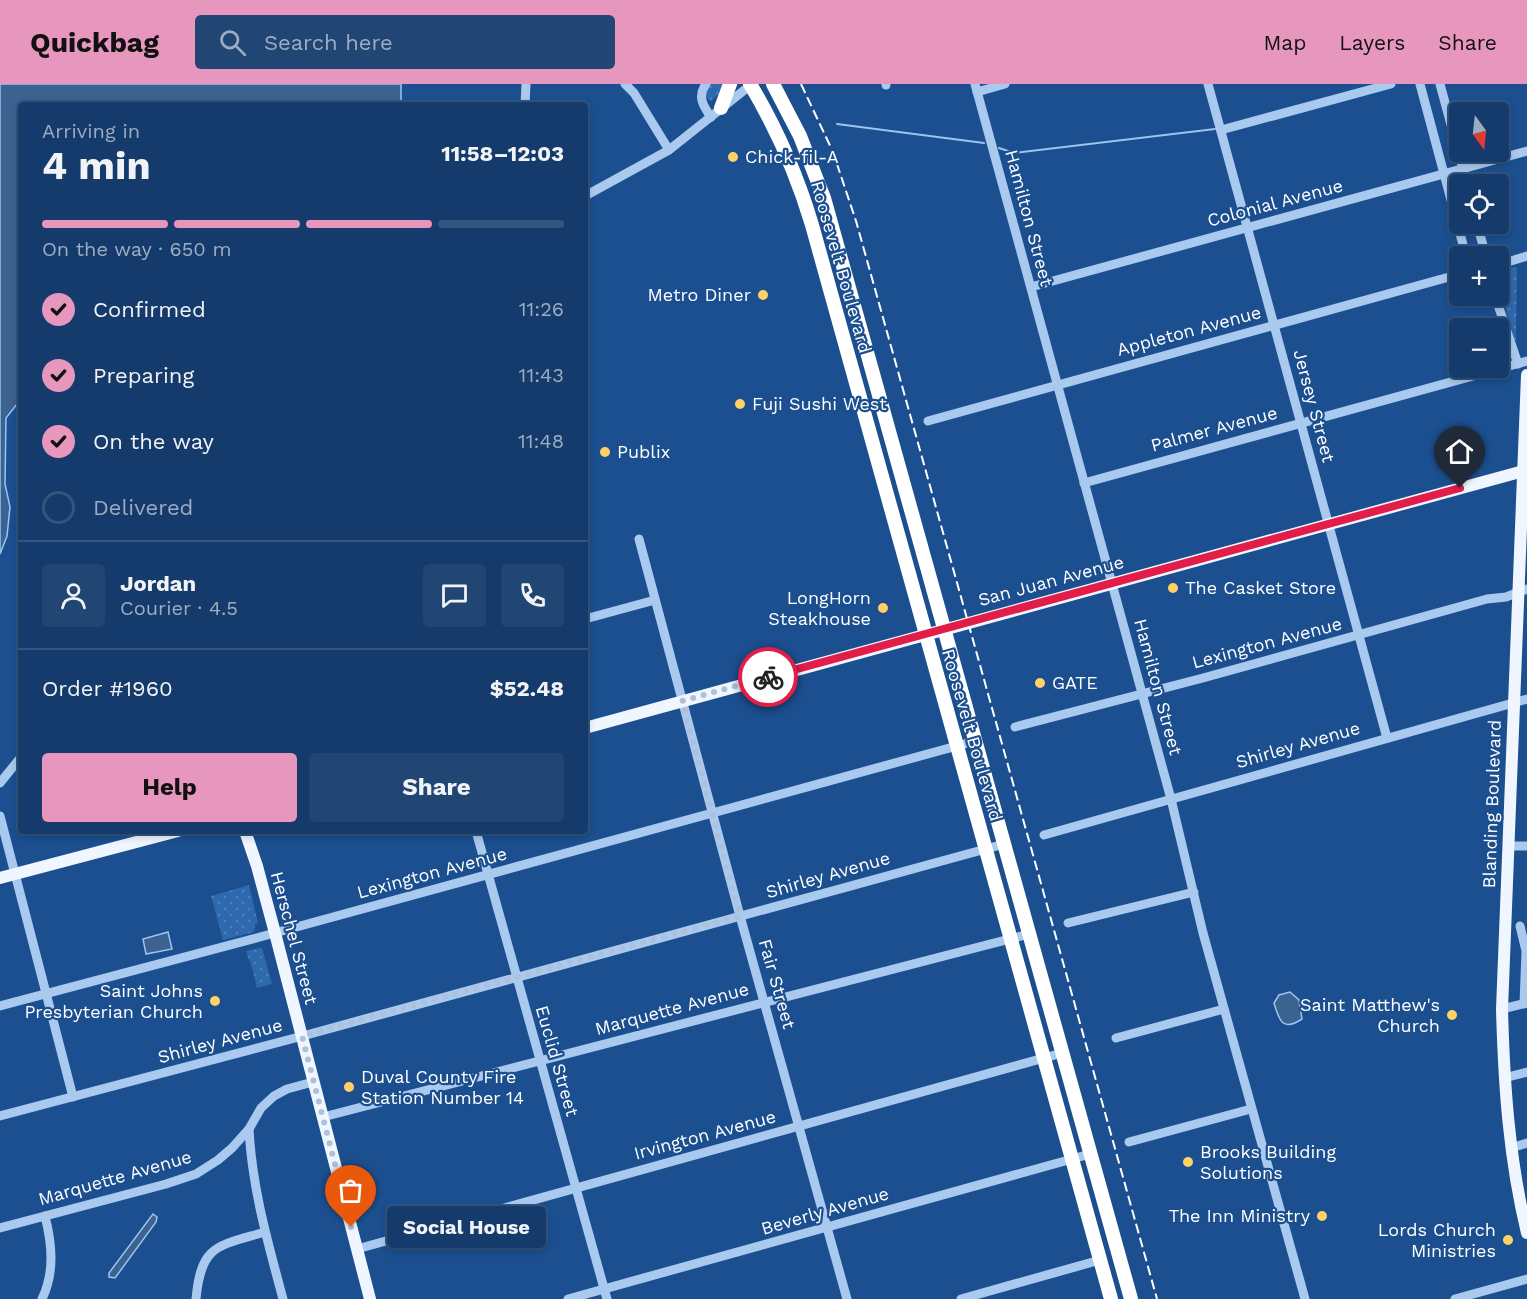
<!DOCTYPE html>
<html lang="en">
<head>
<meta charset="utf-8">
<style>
  :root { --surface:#143b6b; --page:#214673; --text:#f1f3f6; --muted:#9dadc1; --line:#33557e; --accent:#e797bd }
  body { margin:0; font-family:"Work Sans",sans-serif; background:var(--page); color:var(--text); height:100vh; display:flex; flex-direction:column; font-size:22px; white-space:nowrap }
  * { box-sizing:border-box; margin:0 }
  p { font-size:20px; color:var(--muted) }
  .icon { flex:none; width:33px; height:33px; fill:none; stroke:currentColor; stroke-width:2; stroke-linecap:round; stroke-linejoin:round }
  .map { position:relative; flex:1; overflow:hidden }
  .panel { position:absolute; left:18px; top:18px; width:570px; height:732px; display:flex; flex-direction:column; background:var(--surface); border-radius:6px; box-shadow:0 3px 9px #0003,0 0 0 2px var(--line) }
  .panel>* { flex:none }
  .needle { width:39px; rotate:165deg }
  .tools { position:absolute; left:1449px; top:18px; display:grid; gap:12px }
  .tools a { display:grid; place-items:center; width:60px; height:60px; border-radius:6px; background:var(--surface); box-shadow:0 3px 9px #0003,0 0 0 2px var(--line); font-size:30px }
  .pin { position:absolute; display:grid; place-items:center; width:51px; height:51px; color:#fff; margin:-62px -26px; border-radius:50% 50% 50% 0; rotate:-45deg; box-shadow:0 0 6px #0007 }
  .pin .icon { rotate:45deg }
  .courier { position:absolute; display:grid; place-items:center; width:60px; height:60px; margin:-30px; border:4px solid #e11d48; border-radius:50%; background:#fff; color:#222; box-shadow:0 2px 8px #0007 }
  .bubble { position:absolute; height:42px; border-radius:6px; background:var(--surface); box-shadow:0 3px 9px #0003,0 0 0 2px var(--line); font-size:20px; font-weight:700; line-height:42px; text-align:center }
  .summary em { font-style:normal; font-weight:700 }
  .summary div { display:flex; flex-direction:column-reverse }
  .summary { display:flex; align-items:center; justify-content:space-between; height:102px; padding:0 24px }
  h1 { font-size:39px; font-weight:700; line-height:45px }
  .bar { display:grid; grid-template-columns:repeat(4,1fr); gap:9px 6px; align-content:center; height:72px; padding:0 24px }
  .bar i { height:8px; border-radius:4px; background:var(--line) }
  .bar .selected { background:var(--accent) }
  .bar p { grid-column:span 4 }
  .line { display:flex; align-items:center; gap:15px; padding:0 24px; border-top:2px solid var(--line) }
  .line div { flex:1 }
  .round { display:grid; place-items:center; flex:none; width:63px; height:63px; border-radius:6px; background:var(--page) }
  ol { padding:0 24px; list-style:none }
  li { display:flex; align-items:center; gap:18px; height:66px }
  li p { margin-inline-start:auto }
  li .icon { padding:6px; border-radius:50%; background:var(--accent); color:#111; stroke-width:4 }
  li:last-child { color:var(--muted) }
  li i { width:33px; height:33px; border:3px solid var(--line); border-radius:50% }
  .button { display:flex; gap:12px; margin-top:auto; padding:12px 24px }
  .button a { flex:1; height:69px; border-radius:6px; background:var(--accent); color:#111; font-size:24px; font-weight:700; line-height:69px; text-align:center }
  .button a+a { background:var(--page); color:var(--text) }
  header { display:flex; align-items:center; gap:36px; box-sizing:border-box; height:84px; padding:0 30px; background:var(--accent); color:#111 }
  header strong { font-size:28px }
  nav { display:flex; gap:33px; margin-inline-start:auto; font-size:21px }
  .search { width:420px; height:54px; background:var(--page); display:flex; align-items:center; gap:15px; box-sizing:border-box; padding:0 21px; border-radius:6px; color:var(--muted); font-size:22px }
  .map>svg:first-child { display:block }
  .green { fill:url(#green-dots) }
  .water { fill:#3c6290; stroke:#9cc4f0; stroke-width:1.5 }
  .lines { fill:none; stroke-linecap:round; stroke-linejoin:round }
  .stream { stroke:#9cc4f0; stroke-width:2 }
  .minor { stroke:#a9c9ee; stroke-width:9 }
  .major { stroke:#f0f6ff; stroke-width:12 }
  .highway { stroke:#fff; stroke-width:14 }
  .rail { stroke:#fff; stroke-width:2; stroke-dasharray:10 4.5; stroke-linecap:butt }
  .done { stroke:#afc1d8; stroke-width:6; stroke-dasharray:0 10.8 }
  .route { stroke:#e11d48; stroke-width:8 }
  .poi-dot { fill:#ffd166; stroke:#1b4f8f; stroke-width:2 }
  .labels { text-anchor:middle; stroke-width:4.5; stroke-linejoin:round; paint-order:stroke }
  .poi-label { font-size:18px; fill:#fff; stroke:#1b4f8f; text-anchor:start }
  .street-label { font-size:18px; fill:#fff; stroke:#1b4f8f }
</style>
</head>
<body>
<header>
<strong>Quickbag</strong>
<div class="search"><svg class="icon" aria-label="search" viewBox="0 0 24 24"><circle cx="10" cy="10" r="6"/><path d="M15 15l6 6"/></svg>Search here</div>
<nav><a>Map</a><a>Layers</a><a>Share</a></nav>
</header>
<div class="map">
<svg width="1527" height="1215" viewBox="0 0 1527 1215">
  <defs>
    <pattern id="green-dots" width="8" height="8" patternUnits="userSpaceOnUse" patternTransform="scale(1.5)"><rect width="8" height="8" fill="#2e69ad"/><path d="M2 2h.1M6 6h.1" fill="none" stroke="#4d80b9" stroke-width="1.8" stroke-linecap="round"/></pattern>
  </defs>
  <rect width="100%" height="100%" fill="#1b4f8f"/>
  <g class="green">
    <path d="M710,0H724L720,9L711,17L705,13V6Z"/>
    <path d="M1506,182L1517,184L1516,256H1514L1499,200L1498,184Z"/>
    <path d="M249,801L258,839L255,840L254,848L223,856L211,812Z"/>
    <path d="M260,864H262L272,900L257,904L252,884L246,867Z"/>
  </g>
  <g class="water">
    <path d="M0,0H401V21H21V315L6,334L5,400L10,423L7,452L0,470Z"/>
    <path d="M168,848L172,865L146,870L143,855Z"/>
    <path d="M1290,908L1299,916L1302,935C1282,948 1279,936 1274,919L1279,911Z"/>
    <path d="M153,1130L157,1133L156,1138L115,1194L109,1193V1189Z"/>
  </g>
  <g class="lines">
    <g class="stream">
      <path d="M837,40L984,59"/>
      <path d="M999,64L1014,69L1215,45"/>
    </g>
    <g class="minor">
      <path d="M625,0L634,9L669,66"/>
      <path d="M706,0C697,12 703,22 711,33"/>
      <path d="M886,0V1"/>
      <path d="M975,0L1171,715L1203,849L1305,1215"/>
      <path d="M1208,0L1387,654"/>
      <path d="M1420,0L1466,172"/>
      <path d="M1440,0L1467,100"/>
      <path d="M977,8L1005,0"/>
      <path d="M525,21L526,0"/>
      <path d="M1221,46L1391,0"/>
      <path d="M585,112L669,66L752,0"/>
      <path d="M1477,140L1486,172"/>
      <path d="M1498,181L1527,172"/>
      <path d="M1031,203L1527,67"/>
      <path d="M1495,212L1518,280"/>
      <path d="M928,337L1460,190"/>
      <path d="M1084,399L1527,277"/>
      <path d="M639,455L740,832L847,1215"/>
      <path d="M585,535L655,516"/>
      <path d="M1015,643L1203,594L1487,515L1506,513L1527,505"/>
      <path d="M0,699L21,673"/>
      <path d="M0,732L73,1013"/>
      <path d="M476,747L607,1215"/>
      <path d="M1044,751L1527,615"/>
      <path d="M1508,762H1527"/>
      <path d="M1068,839L1194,808"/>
      <path d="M1520,842L1526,867L1524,920"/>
      <path d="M0,922L260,853L975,657"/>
      <path d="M1502,925L1527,919"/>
      <path d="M1116,954L1224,925"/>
      <path d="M1504,994L1527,988"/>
      <path d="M0,1032L310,950L1004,760"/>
      <path d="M323,1033L1029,850"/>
      <path d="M249,1045C252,1104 268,1159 283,1215"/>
      <path d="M1129,1058L1251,1025"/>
      <path d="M1511,1064L1527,1059"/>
      <path d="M0,1144L166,1100L196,1090L218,1076L232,1064L249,1045L261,1024L274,1012L287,1005L313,998"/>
      <path d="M357,1165L1062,969"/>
      <path d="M42,1215C55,1188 52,1160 45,1132"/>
      <path d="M196,1215C201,1160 218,1162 265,1148"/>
      <path d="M568,1215L1090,1070"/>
      <path d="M961,1215L1100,1176"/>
      <path d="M1455,1215L1527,1195"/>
    </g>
    <g class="major">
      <path d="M1527,291L1502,925C1504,1001 1509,1075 1527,1149"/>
      <path d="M585,644L1527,386"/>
      <path d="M245,747L257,782L275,849L370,1215"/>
      <path d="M0,794L178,747"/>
    </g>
    <g class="highway">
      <path d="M750,0C777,45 797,91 812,141L1111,1215"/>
      <path d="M773,0L800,52L824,114L1131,1215"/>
      <path d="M721,24L730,0"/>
    </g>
    <path class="rail" d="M801,0L833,68L856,137L1157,1215"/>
  </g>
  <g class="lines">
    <path class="done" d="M351,1143L302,952L740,832L682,617L768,593"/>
    <path class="route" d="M768,593L1460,404"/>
  </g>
  <g class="poi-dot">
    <circle cx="733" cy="73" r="6"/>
    <circle cx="763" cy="211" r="6"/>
    <circle cx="740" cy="320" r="6"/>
    <circle cx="605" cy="368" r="6"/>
    <circle cx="1173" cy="504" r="6"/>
    <circle cx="883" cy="524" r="6"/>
    <circle cx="1040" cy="599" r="6"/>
    <circle cx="215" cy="917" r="6"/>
    <circle cx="1452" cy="931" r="6"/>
    <circle cx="349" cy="1003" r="6"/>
    <circle cx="1188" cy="1078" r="6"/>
    <circle cx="1322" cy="1132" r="6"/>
    <circle cx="1508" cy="1156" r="6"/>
  </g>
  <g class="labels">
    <g class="poi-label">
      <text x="745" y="79">Chick-fil-A</text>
      <text x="751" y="217" text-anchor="end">Metro Diner</text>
      <text x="752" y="326">Fuji Sushi West</text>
      <text x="617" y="374">Publix</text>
      <text x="1185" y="510">The Casket Store</text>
      <text x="871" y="520" text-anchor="end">LongHorn<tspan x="871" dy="21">Steakhouse</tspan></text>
      <text x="1052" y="605">GATE</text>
      <text x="203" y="913" text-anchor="end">Saint Johns<tspan x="203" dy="21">Presbyterian Church</tspan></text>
      <text x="1440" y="927" text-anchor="end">Saint Matthew's<tspan x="1440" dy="21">Church</tspan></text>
      <text x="361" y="999">Duval County Fire<tspan x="361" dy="21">Station Number 14</tspan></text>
      <text x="1200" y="1074">Brooks Building<tspan x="1200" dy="21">Solutions</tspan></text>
      <text x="1310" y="1138" text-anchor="end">The Inn Ministry</text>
      <text x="1496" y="1152" text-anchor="end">Lords Church<tspan x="1496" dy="21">Ministries</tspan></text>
    </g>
    <g class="street-label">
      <text transform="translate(1275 119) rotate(-15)" y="6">Colonial Avenue</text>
      <text transform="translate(1029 134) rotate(75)" y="6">Hamilton Street</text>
      <text transform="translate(841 183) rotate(74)" y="6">Roosevelt Boulevard</text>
      <text transform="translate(1189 247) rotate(-15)" y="6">Appleton Avenue</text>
      <text transform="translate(1314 322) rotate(75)" y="6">Jersey Street</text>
      <text transform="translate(1214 345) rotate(-15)" y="6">Palmer Avenue</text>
      <text transform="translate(1051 497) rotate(-15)" y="6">San Juan Avenue</text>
      <text transform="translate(1267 559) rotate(-15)" y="6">Lexington Avenue</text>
      <text transform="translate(1158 603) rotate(75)" y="6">Hamilton Street</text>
      <text transform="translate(972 651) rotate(74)" y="6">Roosevelt Boulevard</text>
      <text transform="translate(1298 661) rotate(-16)" y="6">Shirley Avenue</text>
      <text transform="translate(1492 720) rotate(-88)" y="6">Blanding Boulevard</text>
      <text transform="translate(432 789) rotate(-15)" y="6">Lexington Avenue</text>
      <text transform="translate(828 791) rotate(-16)" y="6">Shirley Avenue</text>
      <text transform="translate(294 854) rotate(75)" y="6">Herschel Street</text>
      <text transform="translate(777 900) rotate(74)" y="6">Fair Street</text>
      <text transform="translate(672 925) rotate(-15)" y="6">Marquette Avenue</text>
      <text transform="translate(220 957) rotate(-15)" y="6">Shirley Avenue</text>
      <text transform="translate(557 977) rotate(74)" y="6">Euclid Street</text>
      <text transform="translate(705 1051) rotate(-15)" y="6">Irvington Avenue</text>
      <text transform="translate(115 1094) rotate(-16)" y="6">Marquette Avenue</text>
      <text transform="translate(825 1127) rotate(-16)" y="6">Beverly Avenue</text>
    </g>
  </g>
</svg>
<div class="tools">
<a><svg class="needle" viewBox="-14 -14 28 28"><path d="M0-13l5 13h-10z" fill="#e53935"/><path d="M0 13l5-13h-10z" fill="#9dadc1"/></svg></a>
<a><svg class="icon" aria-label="locate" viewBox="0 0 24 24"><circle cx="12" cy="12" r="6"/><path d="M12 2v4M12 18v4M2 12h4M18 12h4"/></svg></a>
<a>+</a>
<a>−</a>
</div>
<div class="pin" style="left:351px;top:1143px;background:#ea580c"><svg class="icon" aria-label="bag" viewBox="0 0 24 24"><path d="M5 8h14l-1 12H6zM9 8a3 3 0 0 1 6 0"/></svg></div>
<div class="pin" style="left:1460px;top:404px;background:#1f2937"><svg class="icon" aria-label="home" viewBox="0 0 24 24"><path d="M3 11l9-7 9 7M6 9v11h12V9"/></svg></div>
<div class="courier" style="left:768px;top:593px"><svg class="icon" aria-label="bike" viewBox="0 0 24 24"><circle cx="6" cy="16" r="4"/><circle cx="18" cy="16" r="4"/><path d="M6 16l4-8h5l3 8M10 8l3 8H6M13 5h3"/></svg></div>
<div class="bubble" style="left:387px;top:1122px;width:159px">Social House</div>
<section class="panel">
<div class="summary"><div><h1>4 min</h1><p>Arriving in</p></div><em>11:58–12:03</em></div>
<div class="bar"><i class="selected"></i><i class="selected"></i><i class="selected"></i><i></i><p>On the way · 650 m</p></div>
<ol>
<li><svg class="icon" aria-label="check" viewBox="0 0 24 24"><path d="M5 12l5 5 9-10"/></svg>Confirmed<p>11:26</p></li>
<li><svg class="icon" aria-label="check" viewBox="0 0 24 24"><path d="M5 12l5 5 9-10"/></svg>Preparing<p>11:43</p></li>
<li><svg class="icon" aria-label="check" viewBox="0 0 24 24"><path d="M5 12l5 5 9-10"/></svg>On the way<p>11:48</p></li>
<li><i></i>Delivered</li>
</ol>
<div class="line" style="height:108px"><a class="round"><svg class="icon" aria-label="person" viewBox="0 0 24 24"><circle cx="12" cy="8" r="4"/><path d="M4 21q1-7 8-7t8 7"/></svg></a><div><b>Jordan</b><p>Courier · 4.5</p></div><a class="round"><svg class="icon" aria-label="chat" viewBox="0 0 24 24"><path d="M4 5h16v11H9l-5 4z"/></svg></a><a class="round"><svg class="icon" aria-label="phone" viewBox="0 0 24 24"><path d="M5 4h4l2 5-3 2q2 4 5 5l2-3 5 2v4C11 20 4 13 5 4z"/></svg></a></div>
<div class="line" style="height:78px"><div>Order #1960</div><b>$52.48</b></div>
<div class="button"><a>Help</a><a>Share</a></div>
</section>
</div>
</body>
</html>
